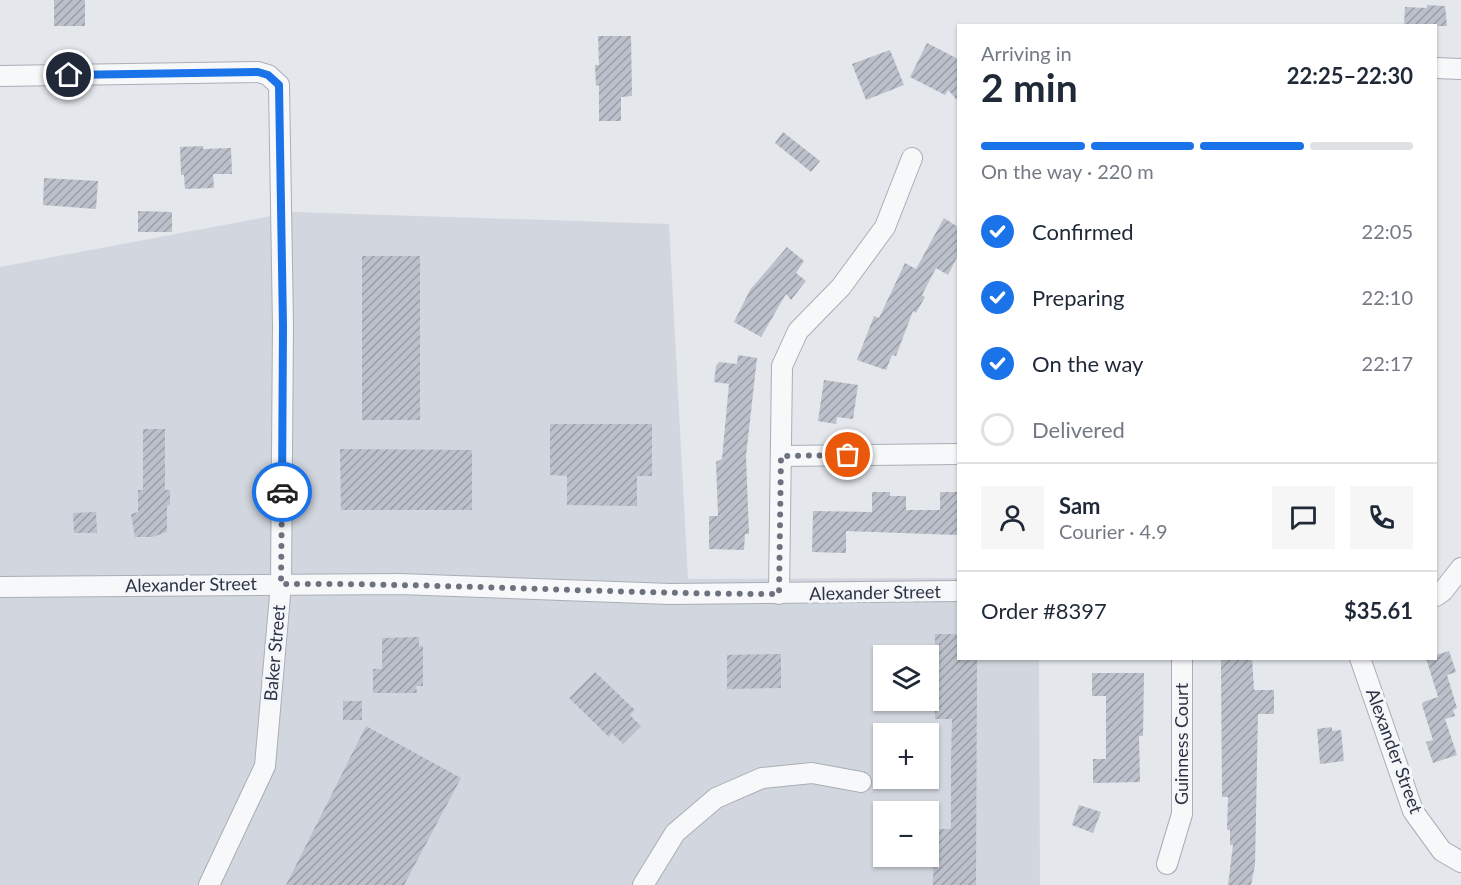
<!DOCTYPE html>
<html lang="en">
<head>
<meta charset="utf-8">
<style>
  :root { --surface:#fff; --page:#f6f6f7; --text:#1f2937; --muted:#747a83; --line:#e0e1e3; --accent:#1a73e8 }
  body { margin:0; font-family:Lato,sans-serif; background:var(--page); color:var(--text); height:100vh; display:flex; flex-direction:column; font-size:22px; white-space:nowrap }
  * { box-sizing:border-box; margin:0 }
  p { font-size:20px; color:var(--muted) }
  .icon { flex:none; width:33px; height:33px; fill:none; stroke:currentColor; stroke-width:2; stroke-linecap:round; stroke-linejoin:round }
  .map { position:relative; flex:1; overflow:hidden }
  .sheet { position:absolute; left:957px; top:24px; width:480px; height:636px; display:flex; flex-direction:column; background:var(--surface); border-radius:0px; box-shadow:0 2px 4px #0004 }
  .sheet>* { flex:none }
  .buttons { position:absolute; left:873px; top:645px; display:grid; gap:12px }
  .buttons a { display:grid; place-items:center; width:66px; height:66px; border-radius:0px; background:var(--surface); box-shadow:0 2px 4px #0004; font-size:30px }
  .pin { position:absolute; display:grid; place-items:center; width:51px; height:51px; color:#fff; margin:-26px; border:3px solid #fff; border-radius:50%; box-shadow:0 2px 6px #0007 }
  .courier { position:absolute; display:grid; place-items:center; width:60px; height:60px; margin:-30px; border:4px solid #1a73e8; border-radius:50%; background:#fff; color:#222; box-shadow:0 2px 8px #0007 }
  .overview em { font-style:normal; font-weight:700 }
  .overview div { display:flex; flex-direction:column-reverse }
  .overview { display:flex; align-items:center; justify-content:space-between; height:102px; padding:0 24px }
  h1 { font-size:39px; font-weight:700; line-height:45px }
  .bar { display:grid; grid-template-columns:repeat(4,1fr); gap:9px 6px; align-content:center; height:72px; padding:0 24px }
  .bar i { height:8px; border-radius:4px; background:var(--line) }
  .bar .active { background:var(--accent) }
  .bar p { grid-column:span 4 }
  .line { display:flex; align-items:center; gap:15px; padding:0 24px; border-top:2px solid var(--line) }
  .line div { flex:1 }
  .round { display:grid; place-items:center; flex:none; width:63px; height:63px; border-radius:0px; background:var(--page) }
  ol { padding:0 24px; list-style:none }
  li { display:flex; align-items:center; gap:18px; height:66px }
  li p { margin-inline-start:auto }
  li .icon { padding:6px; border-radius:50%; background:var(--accent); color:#fff; stroke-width:4 }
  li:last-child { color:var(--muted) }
  li i { width:33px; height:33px; border:3px solid var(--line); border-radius:50% }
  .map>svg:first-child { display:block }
  .built { fill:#d2d6de; fill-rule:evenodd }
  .building { fill:url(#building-hatch) }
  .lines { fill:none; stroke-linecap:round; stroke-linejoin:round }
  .street-casing { stroke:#a9aeb7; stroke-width:22 }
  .street { stroke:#f7f8fa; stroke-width:20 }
  .done { stroke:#6c737f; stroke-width:6; stroke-dasharray:0 10.8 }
  .route { stroke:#1a73e8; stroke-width:8 }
  .labels { text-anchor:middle; stroke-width:6; stroke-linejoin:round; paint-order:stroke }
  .street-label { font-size:18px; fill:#2b3445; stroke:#f4f6f9 }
</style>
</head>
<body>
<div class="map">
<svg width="1461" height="885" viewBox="0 0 1461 885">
  <defs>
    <pattern id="building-hatch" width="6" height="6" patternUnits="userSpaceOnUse" patternTransform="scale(1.5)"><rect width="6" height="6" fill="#bbc0ca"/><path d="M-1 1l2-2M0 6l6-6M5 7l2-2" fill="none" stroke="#989da6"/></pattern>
  </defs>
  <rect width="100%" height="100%" fill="#e4e7ec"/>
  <path class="built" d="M293,212L669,224L688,579L958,578V658L1039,659L1040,885H0V267ZM884,656H928V700H884ZM884,734H928V778H884ZM884,812H928V856H884Z"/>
  <g class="building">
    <rect x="54" y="0" width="31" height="26"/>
    <path d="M1427,5L1445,6L1447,26H1404L1405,7L1427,8Z"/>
    <path d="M598,36H631L632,96L621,97V121H599V85L596,86L595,65H599Z"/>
    <path d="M927,43L958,59V101L948,90L945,95L910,77Z"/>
    <path d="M890,50L904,85L866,100L852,64Z"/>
    <path d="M783,132L820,161L811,172L775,143Z"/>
    <path d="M203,146V149L231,148L232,174H213L214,188L185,189L184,175H181L180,147Z"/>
    <path d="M44,178L98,181L96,209L43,205Z"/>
    <path d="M138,211L172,212V232H138Z"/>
    <path d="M944,218L958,227V255L948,275L936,268L922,295L925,297L916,313L913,311L896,356L892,355L886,370L857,360L874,316L879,318L905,263L916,269Z"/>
    <path d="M787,247L804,261L796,273L806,281L791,300L786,294L761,337L734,322L750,290Z"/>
    <rect x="362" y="256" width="58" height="164"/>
    <path d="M738,355L757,358L746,456L749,534H745L744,550L709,549V516H718L716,462L722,459L729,384L714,382L716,366L719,362L737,364Z"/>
    <path d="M824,380L858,385L853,419L837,417L836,424L818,421Z"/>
    <path d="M550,424H652V476H637V506L567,505V476L550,475Z"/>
    <path d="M143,429H165V490H170V504L167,506V532L152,537H135L131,514L138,512V490H143Z"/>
    <path d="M340,449L472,450V510H341Z"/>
    <path d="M872,492H890V496H906V510H940V492H957V535L846,531V553L812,552L813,511L872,512Z"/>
    <path d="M96,512L97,533H74L73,513Z"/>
    <path d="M935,634H958V658H977L976,885H933L934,829H951V761L952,719H935Z"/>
    <path d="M419,637V646H423V686H416L417,693H373V669H382V638Z"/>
    <path d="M1449,651L1456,672L1447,675L1457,708L1453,710L1455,716L1445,719L1457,755L1433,763L1426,742L1433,740L1422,705L1423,702L1438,697L1426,658H1436V655Z"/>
    <path d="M781,654V688L727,689V655Z"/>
    <path d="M1221,658H1252L1254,690H1274V714H1258L1255,865L1251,885H1228L1233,845H1230V830H1227L1228,797H1222Z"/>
    <path d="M595,672L635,710L630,715L641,726L623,744L612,733L609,737L569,698Z"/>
    <path d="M1092,673H1144L1143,736H1139L1140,782L1093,783V759H1106V696H1092Z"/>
    <rect x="343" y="701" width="19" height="19"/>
    <path d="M366,726L461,778L404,885H286Z"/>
    <path d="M1332,727V731L1341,730L1344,761L1320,764L1317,729Z"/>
    <path d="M1079,805L1101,812L1093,833L1072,825Z"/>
  </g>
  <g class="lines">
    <defs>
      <g id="street">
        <path d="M1436,68L1461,69"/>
        <path d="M0,76L258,72L268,75L279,85L283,326L281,584L265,766L209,885"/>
        <path d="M781,456L958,454"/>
        <path d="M0,587L399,584L670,594L958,591"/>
        <path d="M779,594L782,366L798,331L841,287L885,227L912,158"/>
        <path d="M1436,596L1443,591L1461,568"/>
        <path d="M1360,658L1413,811L1442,851L1461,862"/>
        <path d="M1167,864L1182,814V658"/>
        <path d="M643,885L675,833L716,798L762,778L812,773L861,782"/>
      </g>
    </defs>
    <use href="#street" class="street-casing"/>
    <use href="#street" class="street"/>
  </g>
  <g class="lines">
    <path class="done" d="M282,492L281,584C447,583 613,594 779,594L781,456L848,455"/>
    <path class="route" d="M69,75L258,72L268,75L279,85L283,326L282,492"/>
  </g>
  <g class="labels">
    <g class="street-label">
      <text transform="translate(191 585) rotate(-1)" y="6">Alexander Street</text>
      <text transform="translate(875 593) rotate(-1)" y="6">Alexander Street</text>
      <text transform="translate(275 653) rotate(-85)" y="6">Baker Street</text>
      <text transform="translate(1182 744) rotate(-90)" y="6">Guinness Court</text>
      <text transform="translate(1394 751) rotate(70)" y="6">Alexander Street</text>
    </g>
  </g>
</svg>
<div class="buttons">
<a><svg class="icon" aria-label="layers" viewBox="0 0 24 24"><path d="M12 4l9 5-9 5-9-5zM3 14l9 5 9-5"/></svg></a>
<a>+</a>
<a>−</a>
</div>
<div class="pin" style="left:848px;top:455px;background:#ea580c"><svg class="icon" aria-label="bag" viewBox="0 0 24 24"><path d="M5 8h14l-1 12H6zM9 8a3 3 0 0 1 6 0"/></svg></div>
<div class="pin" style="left:69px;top:75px;background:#1f2937"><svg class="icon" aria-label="home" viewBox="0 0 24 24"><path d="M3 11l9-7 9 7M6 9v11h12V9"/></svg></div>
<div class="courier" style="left:282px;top:492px"><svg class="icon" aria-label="car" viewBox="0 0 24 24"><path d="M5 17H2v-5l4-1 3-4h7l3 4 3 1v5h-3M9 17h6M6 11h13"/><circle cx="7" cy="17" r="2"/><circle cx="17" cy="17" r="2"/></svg></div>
<section class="sheet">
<div class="overview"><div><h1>2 min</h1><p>Arriving in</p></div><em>22:25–22:30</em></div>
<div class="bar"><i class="active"></i><i class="active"></i><i class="active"></i><i></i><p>On the way · 220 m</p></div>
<ol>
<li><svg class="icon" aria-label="check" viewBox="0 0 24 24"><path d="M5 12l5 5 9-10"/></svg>Confirmed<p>22:05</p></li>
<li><svg class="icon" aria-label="check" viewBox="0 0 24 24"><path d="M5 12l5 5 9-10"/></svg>Preparing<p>22:10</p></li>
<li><svg class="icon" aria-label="check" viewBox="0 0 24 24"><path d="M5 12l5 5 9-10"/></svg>On the way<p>22:17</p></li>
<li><i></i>Delivered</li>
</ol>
<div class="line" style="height:108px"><a class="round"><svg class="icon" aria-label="person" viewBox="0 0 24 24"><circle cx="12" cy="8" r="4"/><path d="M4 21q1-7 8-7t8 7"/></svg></a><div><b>Sam</b><p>Courier · 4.9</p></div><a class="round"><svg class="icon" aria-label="chat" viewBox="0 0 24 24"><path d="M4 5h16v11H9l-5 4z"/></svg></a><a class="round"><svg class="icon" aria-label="phone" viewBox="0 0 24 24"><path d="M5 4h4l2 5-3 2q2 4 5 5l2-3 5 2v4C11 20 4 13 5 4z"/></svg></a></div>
<div class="line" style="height:78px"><div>Order #8397</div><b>$35.61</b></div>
</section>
</div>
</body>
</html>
